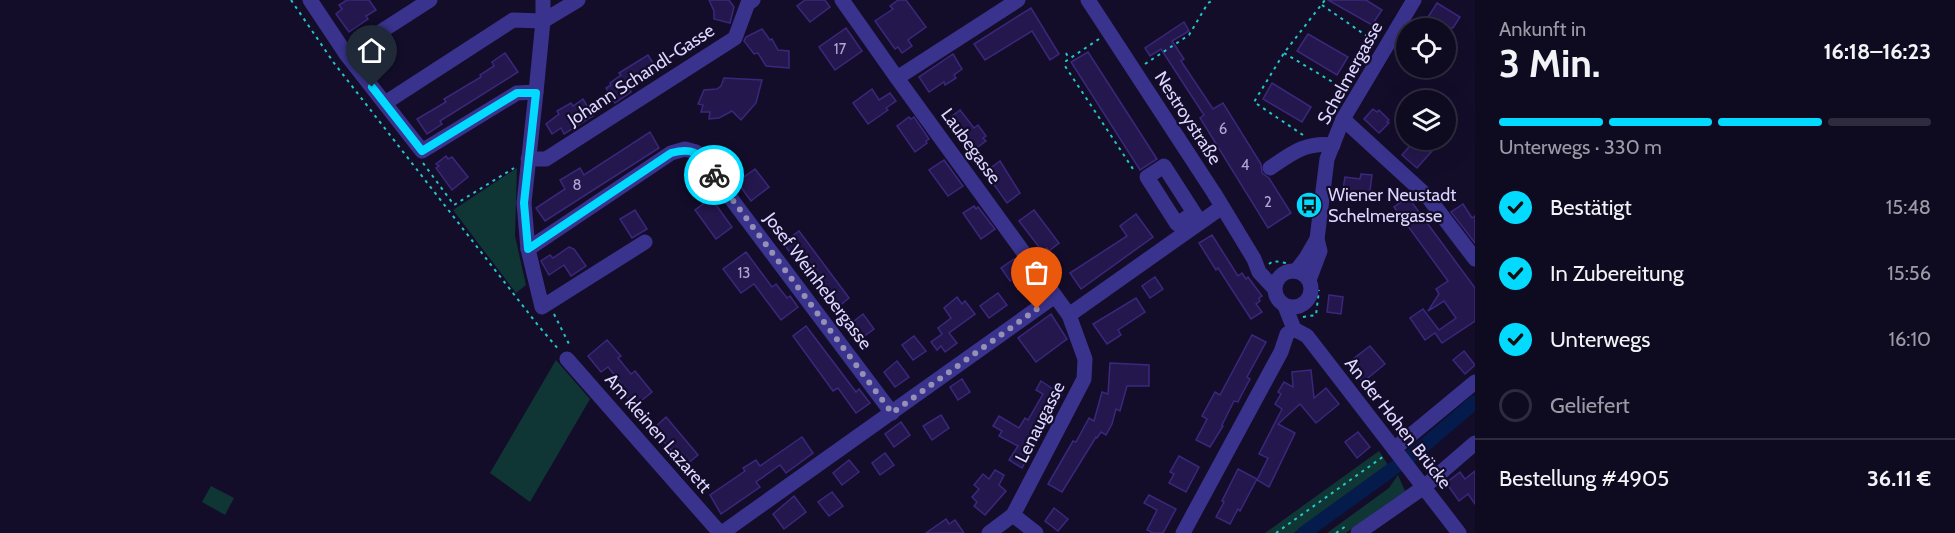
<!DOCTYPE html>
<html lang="de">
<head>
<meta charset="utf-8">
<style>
  :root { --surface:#0e0a20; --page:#1c182d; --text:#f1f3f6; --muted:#9b9aa5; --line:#2e2b3e; --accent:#02dbff }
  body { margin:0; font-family:Cabin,sans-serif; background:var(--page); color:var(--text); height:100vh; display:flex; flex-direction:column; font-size:22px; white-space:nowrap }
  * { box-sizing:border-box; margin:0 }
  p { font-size:20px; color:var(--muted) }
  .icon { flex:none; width:33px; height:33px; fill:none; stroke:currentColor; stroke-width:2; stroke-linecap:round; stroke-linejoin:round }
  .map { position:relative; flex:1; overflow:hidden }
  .panel { display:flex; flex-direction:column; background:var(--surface); width:480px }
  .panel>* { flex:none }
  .buttons { position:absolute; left:1396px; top:18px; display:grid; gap:12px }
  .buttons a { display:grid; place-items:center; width:60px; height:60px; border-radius:50%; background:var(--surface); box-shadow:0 6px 24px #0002,0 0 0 2px var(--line); font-size:30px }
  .pin { position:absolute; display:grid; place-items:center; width:51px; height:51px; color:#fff; margin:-62px -26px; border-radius:50% 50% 50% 0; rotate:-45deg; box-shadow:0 0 6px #0007 }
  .pin .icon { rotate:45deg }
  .courier { position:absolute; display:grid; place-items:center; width:60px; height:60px; margin:-30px; border:4px solid #02dbff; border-radius:50%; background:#fff; color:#222; box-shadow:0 2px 8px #0007 }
  .head em { font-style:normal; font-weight:700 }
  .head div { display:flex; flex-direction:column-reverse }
  .head { display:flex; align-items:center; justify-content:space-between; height:102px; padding:0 24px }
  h1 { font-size:39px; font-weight:700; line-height:45px }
  .bar { display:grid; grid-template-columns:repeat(4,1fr); gap:9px 6px; align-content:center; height:72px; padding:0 24px }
  .bar i { height:8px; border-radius:4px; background:var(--line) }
  .bar .selected { background:var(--accent) }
  .bar p { grid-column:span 4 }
  .line { display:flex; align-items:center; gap:15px; padding:0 24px; border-top:2px solid var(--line) }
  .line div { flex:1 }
  ol { padding:0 24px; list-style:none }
  li { display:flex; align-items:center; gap:18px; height:66px }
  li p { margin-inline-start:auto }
  li .icon { padding:6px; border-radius:50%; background:var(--accent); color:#111; stroke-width:4 }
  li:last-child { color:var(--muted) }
  li i { width:33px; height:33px; border:3px solid var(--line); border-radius:50% }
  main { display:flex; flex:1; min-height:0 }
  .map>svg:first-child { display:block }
  .green { fill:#103535 }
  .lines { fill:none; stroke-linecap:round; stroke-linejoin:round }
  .canal { stroke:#041b4c; stroke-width:14 }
  .building { fill:#24174d; stroke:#3b277c; stroke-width:1.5 }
  .path { stroke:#22c8c5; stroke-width:2; stroke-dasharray:3 4.5; stroke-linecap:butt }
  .minor { stroke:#3a338e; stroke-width:15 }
  .done { stroke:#9690b4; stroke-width:6; stroke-dasharray:0 10.8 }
  .route { stroke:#02dbff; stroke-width:8 }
  .labels { text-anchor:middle; stroke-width:4.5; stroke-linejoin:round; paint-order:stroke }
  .number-label { font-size:15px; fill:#afa6d2 }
  .street-label { font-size:18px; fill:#ddd6ff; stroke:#130d2a }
  .poi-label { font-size:18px; fill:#ddd6ff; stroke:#130d2a; text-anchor:start }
</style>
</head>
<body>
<main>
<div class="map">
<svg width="1475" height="533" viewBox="0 0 1475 533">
  <rect width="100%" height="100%" fill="#130d2a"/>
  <g class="green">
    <path d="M517,168L515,236L526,285L516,293L453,210Z"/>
    <path d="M556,360L590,399L530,502L490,473Z"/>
    <path d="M1379,451L1388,465L1294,533H1265Z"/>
    <path d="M1398,475L1405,491L1346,533H1327L1389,488Z"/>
    <path d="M211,486L234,498L225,515L202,502Z"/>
  </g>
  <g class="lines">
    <path class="canal" d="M1304,533L1419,450L1475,402"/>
  </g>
  <g class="building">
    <path d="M347,0H369L376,10L366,16L368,19L349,32L336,14L342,9L339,5Z"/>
    <path d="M709,0H729L734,7L730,23L714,19V11Z"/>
    <path d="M805,0H825L830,7L810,22L797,6Z"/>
    <path d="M898,0H906L926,27L908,40L912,46L902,53L898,47L895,49L875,21L893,9L890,6Z"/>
    <path d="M1328,0H1366L1382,10L1372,25Z"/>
    <path d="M1437,3L1460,17L1453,28H1421Z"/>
    <path d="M1031,8L1059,54L1050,60L1032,31L985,60L974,44Z"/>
    <path d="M1184,22L1189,31L1172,41L1184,59L1181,61L1213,109L1223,103L1261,164L1262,173L1269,178L1291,213L1268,228L1200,118L1204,115L1161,49L1150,56L1145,48Z"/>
    <path d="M846,28L862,51L835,70L819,47Z"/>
    <path d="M762,29L770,40L772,39L778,50L789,51V68L766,66L758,53L754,54L744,41L746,37Z"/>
    <path d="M1308,34L1348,57L1337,75L1297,51Z"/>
    <path d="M1088,52L1157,159L1140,170L1071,62Z"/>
    <path d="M505,53L518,72L440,121L442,124L427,134L417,119L446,102L444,99L481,77L480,75L494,66L492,62Z"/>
    <path d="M953,54L962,69L954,75L956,78L945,85L944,82L929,92L919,77Z"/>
    <path d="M648,55L658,71L630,89L631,92L615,103L606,88L611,85L610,83L621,75L619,73Z"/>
    <path d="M724,78L762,80L756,103L741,120L732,111L719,118L709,119L710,112H701L703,105L698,104L704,90L717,89L721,86Z"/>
    <path d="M1272,83L1311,107L1302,122L1263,99Z"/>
    <path d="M872,89L879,100L890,93L896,101L886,108L888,110L868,124L853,103Z"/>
    <path d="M583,99L593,116L564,134L561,128L552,134L546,124L559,114L557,111L571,103L573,106Z"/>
    <path d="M1373,109L1377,112L1379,110L1389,120L1387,122L1389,123L1379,133L1364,119Z"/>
    <path d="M960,110L974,128L978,125L986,136L983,138L986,141L971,152L947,120Z"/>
    <path d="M909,117L911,119L914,117L929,139L926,141L927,143L915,152L897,126Z"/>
    <path d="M650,132L659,148L545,221L536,208L565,189L560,180L580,168L584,175Z"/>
    <path d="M1415,140H1419L1432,151L1417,168L1402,155Z"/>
    <path d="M446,156L448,159L452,157L468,177L452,190L436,168L439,166L436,164Z"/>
    <path d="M944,160L963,186L948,196L929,170Z"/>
    <path d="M1000,161L1020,193L1007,203L985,172Z"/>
    <path d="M755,169L769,187L751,201L737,182Z"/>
    <path d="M1361,174L1372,175L1369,198L1342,195L1345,177L1360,179Z"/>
    <path d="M1408,197L1475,288V321L1442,343L1435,333L1425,340L1410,318L1423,309L1439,330L1456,318L1444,301L1428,311L1439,294L1436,289L1448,281L1394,207Z"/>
    <path d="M711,198L732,227L716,239L695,210Z"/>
    <path d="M1463,204L1472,218L1475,216V243L1451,212Z"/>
    <path d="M974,206L976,209L978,207L995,229L981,239L963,213Z"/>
    <path d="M635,210L647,229L632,238L620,219Z"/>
    <path d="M1034,210L1059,243L1049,251L1047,248L1043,252L1019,221Z"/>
    <path d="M1136,214L1153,237L1081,289L1070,273L1127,236L1120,226Z"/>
    <path d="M799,231L849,298L837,308L807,269L804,271L783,243Z"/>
    <path d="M1212,235L1238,276L1242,273L1246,279L1248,277L1262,296L1259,298L1260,301L1256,304L1262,312L1251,319L1218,268L1216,270L1199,243Z"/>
    <path d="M569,247L574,249L586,266L571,276L564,265L549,275L541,261L550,255L553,258Z"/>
    <path d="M746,252L772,287L776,284L787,298L790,296L798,307L781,320L754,284L741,293L723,269Z"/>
    <path d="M1014,259L1023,272L1010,281L1001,268Z"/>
    <path d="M1155,277L1163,289L1150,298L1142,286Z"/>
    <path d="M998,293L1007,305L989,318L980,306Z"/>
    <path d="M1329,295L1343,297L1341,314L1327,312Z"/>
    <path d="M957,297L962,304L965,301L975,314L949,333L957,343L945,352L941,346L937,350L931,342L942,334L938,328L951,318L944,308Z"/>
    <path d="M1136,298L1145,312L1118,330L1121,335L1107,344L1093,324Z"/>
    <path d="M863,314L874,329L860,339L849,325Z"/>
    <path d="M1051,314L1067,339L1036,362L1018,338Z"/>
    <path d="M806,326L856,392L859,389L870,403L856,413L838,388L833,391L793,336Z"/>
    <path d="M1252,335L1266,342L1247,377L1250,379L1242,394L1238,402L1234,401L1222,425L1223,426L1210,447L1196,440L1207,419L1202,416L1215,392L1220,395Z"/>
    <path d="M914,336L926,351L913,360L902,345Z"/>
    <path d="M607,340L621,356L618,358L631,374L635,371L652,392L635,406L618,386L621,383L608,367L601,372L588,356Z"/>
    <path d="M1370,346L1385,364L1363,382L1348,363Z"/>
    <path d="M1464,351L1475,365L1465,374L1453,360Z"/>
    <path d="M897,361L909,377L895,387L884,372Z"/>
    <path d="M1110,363L1149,365V386H1127L1120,411L1116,409L1112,424L1106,435L1101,432L1097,438L1096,437L1062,492L1048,484L1073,441L1076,442L1089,418L1094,421L1102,392L1108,394Z"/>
    <path d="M1311,370L1314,398L1326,388L1339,404L1316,423L1300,404L1278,424L1295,433L1269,487L1257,480L1268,458L1259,454L1282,409L1275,404L1281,394L1278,392L1284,382L1293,387L1292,372Z"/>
    <path d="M962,379L970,392L958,400L950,387Z"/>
    <path d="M1041,381L1062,395L1047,421L1044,420L1032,441L1036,443L1022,468L1009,460L1018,446L999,436L1002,431L993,426L999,416L1019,428L1025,418L1028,420L1043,394L1036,390Z"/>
    <path d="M941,415L949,428L932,440L923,426Z"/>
    <path d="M666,417L698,455L685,466L653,429Z"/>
    <path d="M901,422L910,435L894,447L885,434Z"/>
    <path d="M1358,432L1370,447L1357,458L1345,442Z"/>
    <path d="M802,437L813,453L786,473L780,465L756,482L760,487L721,514L710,495L745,471L743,468L756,460L760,466Z"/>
    <path d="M885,453L894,465L880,475L872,463Z"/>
    <path d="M1179,456L1199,467L1186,492L1169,483L1174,474L1170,472Z"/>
    <path d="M849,460L859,472L842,485L833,473Z"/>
    <path d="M1238,469L1257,479L1240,511L1238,509L1230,524L1216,517L1224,502L1222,501Z"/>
    <path d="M995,470L1004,475L999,485L1006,491L985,515L974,506L977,502L972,497L979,489L974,485L983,474L989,479Z"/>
    <path d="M1475,471V504L1468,494L1459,501L1446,483L1460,472L1465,479Z"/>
    <path d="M832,492L843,506L829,516L818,502Z"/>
    <path d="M1149,495L1176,509L1163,533H1153L1147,530L1157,510L1144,503Z"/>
    <path d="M794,496L806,512L784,529L773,514Z"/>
    <path d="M1054,508L1068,519L1058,531L1045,521Z"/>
    <path d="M946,519L949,524L955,520L964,533H926Z"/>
  </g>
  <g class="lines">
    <g class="path">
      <path d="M291,0L334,63L537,324L559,350"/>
      <path d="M1322,5L1374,41"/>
      <path d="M1099,39L1066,61L1065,66L1135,172"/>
      <path d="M1066,53L1069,59"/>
      <path d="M1284,53L1346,90"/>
      <path d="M1145,64L1189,35L1208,3L1214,0"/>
      <path d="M1303,135L1254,102L1284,53L1325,0"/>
      <path d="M423,163L454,205L514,168"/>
      <path d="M1269,264L1273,261L1286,263"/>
      <path d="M554,314L570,346"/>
      <path d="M1303,317L1316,315L1319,290"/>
      <path d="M1276,533L1384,456"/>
      <path d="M1336,533L1346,526"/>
    </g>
    <g class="minor">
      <path d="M310,0L346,54L422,151L517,93L536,92"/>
      <path d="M543,0V21L536,92L524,203L528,249L542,307L645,242"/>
      <path d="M842,0L897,78L1069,315L1085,359L1084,379L1013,515L989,533"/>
      <path d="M1088,0L1214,193L1254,259L1259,272L1274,288"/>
      <path d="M346,54L430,0"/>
      <path d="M897,78L1018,0"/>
      <path d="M385,103L513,20L543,21L578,0"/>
      <path d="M1343,119L1427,196L1475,259"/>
      <path d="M528,159H546L735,38L748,3L753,0"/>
      <path d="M1270,168C1292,153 1305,142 1333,145"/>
      <path d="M1194,213L1177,224L1147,177L1164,166L1200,222"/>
      <path d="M528,249L671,153L685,149L696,152L892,413"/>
      <circle cx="1293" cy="289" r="18"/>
      <path d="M1296,271L1306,258L1317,239"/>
      <path d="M1309,280L1320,251L1317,239L1327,159L1343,119L1414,0"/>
      <path d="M1285,306L1294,329L1307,336L1459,533"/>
      <path d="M1069,315L1222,207"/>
      <path d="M567,359L720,533"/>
      <path d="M1394,449L1475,382"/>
      <path d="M1013,515L1036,533"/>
      <path d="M722,533L1055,296"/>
      <path d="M1183,533L1281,352L1287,334L1294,329"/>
      <path d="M1358,533L1424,487L1475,443"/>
    </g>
  </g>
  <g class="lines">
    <path class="done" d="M714,175L892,413L1037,309"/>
    <path class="route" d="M372,87L422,151L517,93H536L524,203L528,249L671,153C697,146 699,156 714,175"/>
  </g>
  <defs>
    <symbol id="bus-disc" viewBox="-11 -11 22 22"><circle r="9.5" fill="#02dbff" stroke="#130d2a"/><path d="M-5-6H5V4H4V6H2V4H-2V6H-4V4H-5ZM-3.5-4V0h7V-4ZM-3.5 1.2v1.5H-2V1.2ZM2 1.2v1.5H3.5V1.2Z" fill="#111"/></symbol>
  </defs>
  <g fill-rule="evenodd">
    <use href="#bus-disc" x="1294" y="190" width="30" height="30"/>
  </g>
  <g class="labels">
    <g class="number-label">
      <text x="840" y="54">17</text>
      <text x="1223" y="134">6</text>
      <text x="1245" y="170">4</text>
      <text x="577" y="190">8</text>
      <text x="1268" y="207">2</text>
      <text x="744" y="278">13</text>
    </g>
    <g class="street-label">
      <text transform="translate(1350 73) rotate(-61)" y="6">Schelmergasse</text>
      <text transform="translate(641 75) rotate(-33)" y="6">Johann Schandl-Gasse</text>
      <text transform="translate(1188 118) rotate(57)" y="6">Nestroystraße</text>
      <text transform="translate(971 146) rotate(54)" y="6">Laubegasse</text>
      <text transform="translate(818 281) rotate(53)" y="6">Josef Weinhebergasse</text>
      <text transform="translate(1040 422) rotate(-63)" y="6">Lenaugasse</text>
      <text transform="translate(1398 423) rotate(52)" y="6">An der Hohen Brücke</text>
      <text transform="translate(658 433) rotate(49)" y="6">Am kleinen Lazarett</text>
    </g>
    <g class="poi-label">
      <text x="1328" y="201">Wiener Neustadt<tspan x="1328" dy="21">Schelmergasse</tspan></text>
    </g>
  </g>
</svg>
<div class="buttons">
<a><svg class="icon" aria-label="locate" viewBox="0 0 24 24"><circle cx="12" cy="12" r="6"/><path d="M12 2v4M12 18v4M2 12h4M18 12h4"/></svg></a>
<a><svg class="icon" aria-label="layers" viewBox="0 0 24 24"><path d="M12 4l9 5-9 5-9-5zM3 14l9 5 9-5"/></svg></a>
</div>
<div class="pin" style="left:1037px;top:309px;background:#ea580c"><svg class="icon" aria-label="bag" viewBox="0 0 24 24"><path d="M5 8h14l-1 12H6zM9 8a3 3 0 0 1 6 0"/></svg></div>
<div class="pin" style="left:372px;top:87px;background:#1f2937"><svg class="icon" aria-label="home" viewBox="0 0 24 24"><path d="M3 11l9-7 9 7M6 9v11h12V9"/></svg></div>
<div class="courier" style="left:714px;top:175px"><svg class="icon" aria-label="bike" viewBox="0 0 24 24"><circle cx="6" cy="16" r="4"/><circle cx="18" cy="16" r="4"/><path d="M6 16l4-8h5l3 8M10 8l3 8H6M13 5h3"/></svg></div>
</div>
<section class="panel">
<div class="head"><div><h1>3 Min.</h1><p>Ankunft in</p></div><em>16:18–16:23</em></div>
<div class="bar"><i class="selected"></i><i class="selected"></i><i class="selected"></i><i></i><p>Unterwegs · 330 m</p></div>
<ol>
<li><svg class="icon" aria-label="check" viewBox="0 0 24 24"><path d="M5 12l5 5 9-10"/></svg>Bestätigt<p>15:48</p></li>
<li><svg class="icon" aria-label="check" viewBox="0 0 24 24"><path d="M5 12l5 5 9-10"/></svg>In Zubereitung<p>15:56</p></li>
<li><svg class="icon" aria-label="check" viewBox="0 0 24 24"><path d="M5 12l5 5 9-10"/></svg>Unterwegs<p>16:10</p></li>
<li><i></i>Geliefert</li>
</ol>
<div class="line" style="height:78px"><div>Bestellung #4905</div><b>36.11 €</b></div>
</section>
</main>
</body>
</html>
